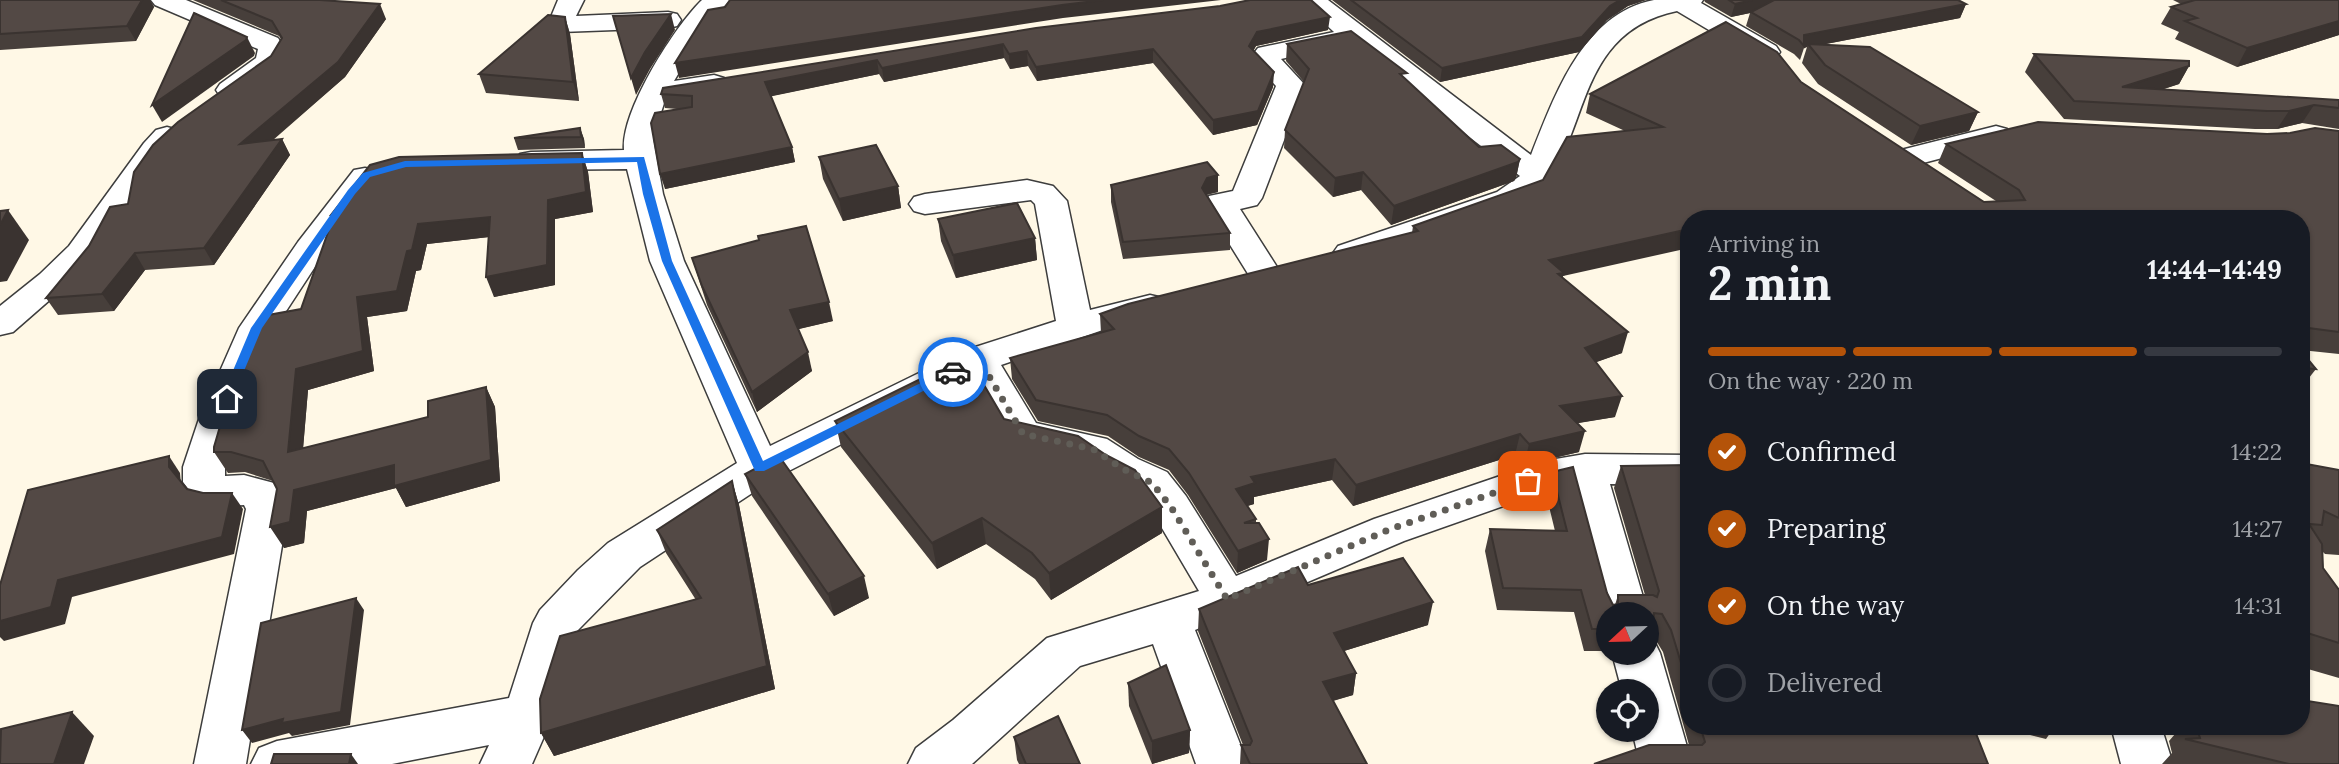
<!DOCTYPE html>
<html lang="en">
<head>
<meta charset="utf-8">
<style>
  :root { --surface:#171b24; --page:#20242c; --text:#f1f3f6; --muted:#9ea1a6; --line:#363941; --accent:#b45309 }
  body { margin:0; font-family:Lora,serif; background:var(--page); color:var(--text); height:100vh; display:flex; flex-direction:column; font-size:26px; white-space:nowrap }
  * { box-sizing:border-box; margin:0 }
  p { font-size:23px; color:var(--muted) }
  .icon { flex:none; width:38px; height:38px; fill:none; stroke:currentColor; stroke-width:2; stroke-linecap:round; stroke-linejoin:round }
  .map { position:relative; flex:1; overflow:hidden }
  .details { position:absolute; left:1680px; top:210px; width:630px; height:525px; display:flex; flex-direction:column; background:var(--surface); border-radius:28px; box-shadow:0 2px 5px #0004 }
  .details>* { flex:none }
  .needle { width:46px; rotate:248deg }
  .fabs { position:absolute; left:1596px; top:602px; display:grid; gap:14px }
  .fabs a { display:grid; place-items:center; width:63px; height:63px; border-radius:50%; background:var(--surface); box-shadow:0 2px 5px #0004; font-size:35px }
  .pin { position:absolute; display:grid; place-items:center; width:60px; height:60px; color:#fff; margin:-30px; border-radius:14px; box-shadow:0 4px 10px #0006 }
  .courier { position:absolute; display:grid; place-items:center; width:70px; height:70px; margin:-35px; border:5px solid #1a73e8; border-radius:50%; background:#fff; color:#222; box-shadow:0 2px 9px #0007 }
  .headline em { font-style:normal; font-weight:800 }
  .headline div { display:flex; flex-direction:column-reverse }
  .headline { display:flex; align-items:center; justify-content:space-between; height:119px; padding:0 28px }
  h1 { font-size:46px; font-weight:800; line-height:52px }
  .bar { display:grid; grid-template-columns:repeat(4,1fr); gap:10px 7px; align-content:center; height:84px; padding:0 28px }
  .bar i { height:9px; border-radius:5px; background:var(--line) }
  .bar .current { background:var(--accent) }
  .bar p { grid-column:span 4 }
  ol { padding:0 28px; list-style:none }
  li { display:flex; align-items:center; gap:21px; height:77px }
  li p { margin-inline-start:auto }
  li .icon { padding:7px; border-radius:50%; background:var(--accent); color:#fff; stroke-width:4 }
  li:last-child { color:var(--muted) }
  li i { width:38px; height:38px; border:4px solid var(--line); border-radius:50% }
  .map>svg:first-child { display:block }
  .lines { fill:none; stroke-linecap:round; stroke-linejoin:round }
  .minor-casing { stroke:#3d3d3d; stroke-width:3 }
  .minor { fill:#fff; fill-rule:evenodd }
  .wall { fill:#473f3b }
  .shaded-wall { fill:#3a3330 }
  .building { fill:#534945; stroke:#3a3330; stroke-width:2 }
  .route { fill:#1a73e8 }
  .done { stroke:#605d57; stroke-width:7; stroke-dasharray:0 12.6 }
</style>
</head>
<body>
<div class="map">
<svg width="2339" height="764" viewBox="0 0 2339 764">
  <rect width="100%" height="100%" fill="#fff8e6"/>
  <g class="lines">
    <defs>
      <g id="minor">
        <path d="M151,0H186L278,38L287,52C275,73 246,102 220,96L216,90L220,84L256,58L258,49L155,5Z"/>
        <path d="M558,0H584L576,16L668,12L677,14L681,20L677,26L668,28L561,32L552,30L548,24Z"/>
        <path d="M702,0H730L709,22L674,81L714,75L724,78L728,84L724,90L665,100L653,138L663,194L684,261L770,446L966,350L1056,321L1035,204L1031,200L925,214L914,211L909,204L914,197L925,194L1027,180L1053,186L1067,201L1090,310L1150,295L1163,298L1168,306L1163,314L1126,322L1001,365L1036,423L1107,439L1138,459L1167,472L1186,496L1236,576L1374,519L1544,461L1585,454L1689,455V485L1610,484L1648,614L1647,617V614H1608V626L1602,614L1569,486L1549,490L1404,541L1195,630L1248,764H1196L1153,644L1080,666L972,764H908L916,748L953,720L1047,638L1199,591L1156,518L1137,494L1108,479L1081,460L1009,444L971,378L775,478L640,567L577,631L553,716L532,764H480L489,745L392,764H251L259,748L277,741L509,698L533,623L540,610L578,570L608,543L737,463L650,261L627,169L531,170L520,168L515,161L520,154L531,152L624,150C621,111 674,27 702,0Z"/>
        <path d="M1299,0H1328L1531,155C1554,97 1583,13 1654,0C1669,0 1687,0 1703,0L1701,3L1776,46L1780,52L1776,58L1766,60L1756,58L1677,11C1561,35 1596,163 1519,206L1350,263L1338,260L1333,253L1338,246L1497,192L1520,176L1349,44L1281,59L1305,85L1262,198L1257,205L1240,209L1284,278L1279,285L1267,288L1255,285L1204,203L1209,196L1233,191L1276,86L1250,58L1258,48L1334,32Z"/>
        <path d="M1996,126L2007,129L2011,135L2007,141L1904,168L1893,166L1889,159L1893,152Z"/>
        <path d="M167,127L178,130L182,136L154,170L104,246L84,270L13,332L0,335V306L40,274L69,246L144,143L156,130Z"/>
        <path d="M365,168L376,170L381,177L324,253L275,328L239,419L225,467V476L244,475L274,483L288,509L246,764H194L246,509L244,505L214,507L199,503L183,482V467L199,419L239,328L298,242L354,170Z"/>
        <path d="M1647,637L1653,639L1660,653L1692,764H1640L1632,730H1647V691H1622L1612,653H1647Z"/>
        <path d="M2111,726H2161L2173,764H2121Z"/>
      </g>
    </defs>
    <use href="#minor" class="minor-casing"/>
    <use href="#minor" class="minor"/>
  </g>
  <g class="wall">
    <path d="M0,0H150L154,7L136,41L0,50Z"/>
    <path d="M193,0H320L386,19L345,77L272,141L282,139L290,155L214,265L145,270L114,311L58,315L46,298L128,204L271,56L281,39L279,36Z"/>
    <path d="M1332,0H1646L1628,6L1607,20L1579,52L1440,82Z"/>
    <path d="M1704,0H1958L1966,4L1960,18L1821,45L1978,112L1969,131L1911,145L1818,84L1802,63L1807,47L1804,48L1800,60L1794,54L1746,26L1750,13L1731,17L1705,2Z"/>
    <path d="M2173,0H2339V35L2237,67L2175,39L2179,32L2161,24L2171,7L2181,4Z"/>
    <path d="M565,17L570,34L579,101L486,93L479,74Z"/>
    <path d="M1036,28L1328,30L1256,46L1253,51L1273,87L1257,125L1213,135L1153,63L1037,81L1028,66L1010,69L1004,58L884,82L879,74L771,96L792,147L795,162L665,189L677,109L665,108L661,94Z"/>
    <path d="M1287,44L1406,80L1479,147L1520,159L1516,178L1514,181L1391,225L1361,190L1333,197L1284,148L1285,130L1304,82L1286,61Z"/>
    <path d="M2034,54L2189,66L2179,84L2164,89L2339,100V129L2302,123L2277,129H2255L2064,119L2025,72Z"/>
    <path d="M1801,82L1984,202L1996,201L1938,163L1946,144L2290,133L2339,131V354L2301,350V219H1689L1563,276L1562,278L1622,353L1596,362L1615,417L1577,423L1579,452L1524,465L1515,455L1353,506L1332,480L1254,497V504L1247,506L1256,519V523L1267,560L1237,573L1188,495L1169,470L1139,457L1108,436L1038,421L1012,379L1010,358L1101,333L1100,314L1412,233L1413,226L1543,180L1625,131L1586,113L1590,94Z"/>
    <path d="M580,128L584,139L585,148L518,150L514,138Z"/>
    <path d="M582,153L588,172L593,212L555,219V285L494,297L489,237L427,244L421,270L416,271L407,311L367,317L374,371L308,390L303,448L428,417L486,387L495,407L500,481L406,507L396,488L307,511L304,543L284,548L277,489L273,481L245,472L228,473L214,452L301,309L333,219L331,215Z"/>
    <path d="M819,157L898,186L901,208L843,221L823,179Z"/>
    <path d="M1218,175V192L1207,195L1230,233V250L1123,259L1111,202V185Z"/>
    <path d="M938,219L1035,238L1037,260L956,278L941,241Z"/>
    <path d="M692,258L833,321L798,329L812,371L757,412L707,305Z"/>
    <path d="M2301,351L2316,369L2301,388Z"/>
    <path d="M1004,419L1162,507V533L1051,600L1035,579L986,544L937,569L841,447L835,421Z"/>
    <path d="M2301,463L2339,470V555L2325,554L2323,552V568L2339,590V678L2301,667Z"/>
    <path d="M1689,465V726H1973L1988,764L1689,745L1663,652L1654,637L1650,636L1647,644V614H1608V651H1584L1574,612L1497,610L1485,551L1490,529L1555,531L1546,494L1552,472L1613,605H1615L1618,595H1645L1614,488L1621,466Z"/>
    <path d="M745,474L869,598L834,616L752,496Z"/>
    <path d="M732,481L739,505L775,689L554,756L541,733L696,600L666,553L657,530Z"/>
    <path d="M1308,585L1428,625L1344,651L1356,673L1353,695L1333,701L1367,764H1240L1241,745H1243L1198,631L1199,609Z"/>
    <path d="M1128,683L1190,730L1189,753L1152,764L1129,706Z"/>
    <path d="M1995,726H2055L2046,739Z"/>
    <path d="M2182,726H2301L2339,764H2162L2172,753L2169,741Z"/>
    <path d="M1014,737L1080,764H1019L1017,760Z"/>
  </g>
  <g class="shaded-wall">
    <path d="M142,0H150L154,7L136,41L127,26Z"/>
    <path d="M1103,0H1221L1063,18L679,78L675,63L1062,5Z"/>
    <path d="M1620,0H1646L1628,6L1607,20L1579,52L1440,82L1442,68L1610,6Z"/>
    <path d="M1752,0H1776L1774,8L1731,17L1735,4Z"/>
    <path d="M380,4L386,19L345,77L248,161L240,144Z"/>
    <path d="M1966,4L1960,18L1810,47L1808,44L1807,47L1804,48V35Z"/>
    <path d="M671,14L675,30L650,69L636,95L631,78L645,52Z"/>
    <path d="M565,17L570,34L579,101L573,82Z"/>
    <path d="M1330,17L1328,30L1256,46L1248,60L1249,46L1257,32Z"/>
    <path d="M2339,21V35L2237,67L2247,48Z"/>
    <path d="M247,37L255,53L254,56L162,122L152,105Z"/>
    <path d="M1003,44L1004,58L884,82L882,68Z"/>
    <path d="M1153,49V63L1037,81L1036,67Z"/>
    <path d="M1027,51L1028,66L1010,69L1009,54Z"/>
    <path d="M877,60L879,74L768,97L765,82Z"/>
    <path d="M2189,66L2179,84L2119,103L2122,87Z"/>
    <path d="M1274,72L1273,87L1257,125L1213,135V120Z"/>
    <path d="M2314,105L2302,123L2277,129L2289,111Z"/>
    <path d="M1978,112L1969,131L1911,145L1920,126Z"/>
    <path d="M580,128L584,139L585,148L581,137Z"/>
    <path d="M282,139L290,155L214,265L204,248Z"/>
    <path d="M792,147L795,162L665,189L660,174Z"/>
    <path d="M582,153L588,172L593,212L555,219V285L494,297L486,277L548,200Z"/>
    <path d="M1520,159L1516,178L1514,181L1391,225L1394,206Z"/>
    <path d="M1363,172L1361,190L1333,197L1335,178Z"/>
    <path d="M1218,175V192L1207,194L1202,204V188L1207,178Z"/>
    <path d="M898,186L901,208L843,221L839,199Z"/>
    <path d="M8,210L29,240L7,281L0,282V225Z"/>
    <path d="M490,217L498,236L427,244L421,270L416,271L407,311L367,317L374,371L308,390L301,473L288,452L296,369L357,297L407,251L418,224Z"/>
    <path d="M1689,229V248L1563,276L1559,293L1549,260Z"/>
    <path d="M1035,238L1037,260L956,278L953,255Z"/>
    <path d="M135,253L145,270L114,311L102,294Z"/>
    <path d="M829,302L833,321L795,330L790,310Z"/>
    <path d="M1628,332L1622,353L1580,368L1585,348Z"/>
    <path d="M808,352L812,371L757,412L752,392Z"/>
    <path d="M486,387L495,407L500,481L406,507L396,488L307,511L304,543L284,548L270,527L294,490Z"/>
    <path d="M1622,396L1615,417L1555,427L1560,406Z"/>
    <path d="M1585,431L1579,452L1524,465L1529,444Z"/>
    <path d="M1520,434L1515,455L1353,506L1356,485Z"/>
    <path d="M169,456L180,473L181,484L169,467Z"/>
    <path d="M1335,459L1332,480L1254,497V504L1235,510L1236,489L1251,477Z"/>
    <path d="M732,481L739,505L775,689L554,756L541,733L767,666Z"/>
    <path d="M232,493L243,509L234,554L72,597L65,624L4,641L0,637V621L58,580Z"/>
    <path d="M1162,507V533L1051,600L1049,573Z"/>
    <path d="M982,518L986,544L937,569L932,543Z"/>
    <path d="M1269,539L1267,560L1237,573L1238,551Z"/>
    <path d="M864,576L869,598L834,616L828,594Z"/>
    <path d="M356,598L364,610L350,725L292,736L289,733L252,743L242,730Z"/>
    <path d="M1433,602L1428,625L1331,655L1334,633Z"/>
    <path d="M1356,673L1353,695L1321,704L1323,682Z"/>
    <path d="M72,712L94,736L84,764H54Z"/>
    <path d="M1190,730L1189,753L1152,764V741Z"/>
    <path d="M351,754L358,764H349Z"/>
  </g>
  <g class="building">
    <path d="M0,0H142L127,26L0,34Z"/>
    <path d="M221,0H320L380,4L338,62L240,144L282,139L204,248L135,253L102,294L46,298L89,246L110,207L128,204L134,172L153,145L178,122L271,56L282,38L272,21Z"/>
    <path d="M730,0H1103L1062,5L675,63L708,10L725,7Z"/>
    <path d="M1250,0H1311L1330,17L1257,32L1249,46L1274,72L1258,111L1213,120L1153,49L1036,67L1027,51L1009,54L1003,44L882,68L877,60L765,82L792,147L660,174L651,123L655,113L692,107V96L661,94L663,88L1036,28L1220,6Z"/>
    <path d="M1351,0H1620L1610,6L1582,37L1442,68Z"/>
    <path d="M1729,0H1752L1735,4Z"/>
    <path d="M1774,0H1958L1966,4L1804,35V46L1799,40L1751,12Z"/>
    <path d="M2195,0H2339V21L2247,48L2185,21L2197,18L2171,7Z"/>
    <path d="M194,13L247,37L246,40L152,105Z"/>
    <path d="M671,14L645,52L631,78L613,16Z"/>
    <path d="M548,15L565,17L573,82L479,74Z"/>
    <path d="M1726,22L1777,52L1801,82L1984,202L2025,200L2019,190L1946,144L2038,122L2267,134L2290,133L2315,128L2339,131V332L2301,327V219H1689V229L1549,260L1564,273L1558,274L1628,332L1585,348L1622,396L1560,406L1585,431L1529,444L1520,434L1356,485L1335,459L1251,477L1255,483L1236,489L1256,519L1244,523H1259L1269,539L1238,551L1189,473L1169,449L1139,436L1107,415L1036,400L1010,358L1114,329L1100,314L1128,304L1418,231L1413,226L1543,180L1567,137L1663,127L1590,94Z"/>
    <path d="M1351,31L1407,73L1400,74L1479,147L1501,145L1520,159L1518,162L1394,206L1363,172L1335,178L1285,130L1309,69L1287,44Z"/>
    <path d="M1808,44L1870,47L1978,112L1920,126L1825,65Z"/>
    <path d="M2034,54L2189,61V66L2122,87L2339,100V108L2314,105L2289,111H2267L2074,101Z"/>
    <path d="M580,128L581,137L514,138Z"/>
    <path d="M876,145L898,186L839,199L819,157Z"/>
    <path d="M582,153L586,192L548,200L547,265L486,277L490,217L418,224L412,250L407,251L397,291L357,297L363,351L296,369L288,452L428,417V401L486,387L491,460L394,486V465L294,490L290,522L270,527L277,489L263,461L231,452H214V447L228,399L263,316L301,309L334,215H331L370,165L399,157Z"/>
    <path d="M1207,162L1218,175L1207,178L1202,188L1230,233L1123,242L1111,185Z"/>
    <path d="M1017,203L1035,238L953,255L938,219Z"/>
    <path d="M8,210L0,225V211Z"/>
    <path d="M806,226L829,302L790,310L808,352L752,392L702,286L692,258L759,240L758,236Z"/>
    <path d="M2301,351L2316,369L2301,368Z"/>
    <path d="M967,356L1004,419L1078,436L1106,455L1135,470L1162,507L1049,573L1032,553L982,518L932,543L835,421Z"/>
    <path d="M169,456V467L187,489L203,493H232L222,537L58,580L51,607L0,621V585L28,490Z"/>
    <path d="M779,456L864,576L828,594L745,474Z"/>
    <path d="M2301,463L2339,470V518L2324,511L2322,525L2309,524L2322,544L2323,568L2339,590V643L2301,631Z"/>
    <path d="M1689,465V689L1671,630L1662,614L1654,613L1653,628H1647V614H1608V629H1592L1581,590L1503,588L1490,529L1567,531L1552,472L1573,467L1607,593L1613,605L1618,604V595H1653L1657,597L1659,591L1621,466Z"/>
    <path d="M732,481L767,666L541,733L540,699L560,636L701,598L657,530Z"/>
    <path d="M1403,558L1433,602L1334,633L1356,673L1323,682L1367,764H1250L1241,745H1250L1252,741L1199,609L1298,567L1308,585Z"/>
    <path d="M356,598L341,712L282,723L283,719L242,730L261,623Z"/>
    <path d="M1166,665L1190,730L1152,741L1128,683Z"/>
    <path d="M2301,700L2339,706V764H2289L2185,739L2200,738L2196,726H2301Z"/>
    <path d="M72,712L54,764H0L1,729Z"/>
    <path d="M1058,716L1080,764H1026L1014,737Z"/>
    <path d="M1700,726H1973L1988,764H1594L1649,745H1702L1705,742Z"/>
    <path d="M274,754H351L349,764H271Z"/>
  </g>
  <path class="route" d="M644,157L672,261L763,461L949,369H957V374L764,471H755L662,261L643,194L637,162L406,167L370,177L355,194L262,328L231,402L227,403L221,399L251,328L348,190L363,173L405,161Z"/>
  <g class="lines">
    <path class="done" d="M953,372L979,359L1023,434L1093,449L1123,469L1152,483L1171,507L1227,599L1388,530L1528,481"/>
  </g>
</svg>
<div class="fabs">
<a><svg class="needle" viewBox="-14 -14 28 28"><path d="M0-13l5 13h-10z" fill="#e53935"/><path d="M0 13l5-13h-10z" fill="#9ea1a6"/></svg></a>
<a><svg class="icon" aria-label="locate" viewBox="0 0 24 24"><circle cx="12" cy="12" r="6"/><path d="M12 2v4M12 18v4M2 12h4M18 12h4"/></svg></a>
</div>
<div class="pin" style="left:1528px;top:481px;background:#ea580c"><svg class="icon" aria-label="bag" viewBox="0 0 24 24"><path d="M5 8h14l-1 12H6zM9 8a3 3 0 0 1 6 0"/></svg></div>
<div class="pin" style="left:227px;top:399px;background:#1f2937"><svg class="icon" aria-label="home" viewBox="0 0 24 24"><path d="M3 11l9-7 9 7M6 9v11h12V9"/></svg></div>
<div class="courier" style="left:953px;top:372px"><svg class="icon" aria-label="car" viewBox="0 0 24 24"><path d="M5 17H2v-5l4-1 3-4h7l3 4 3 1v5h-3M9 17h6M6 11h13"/><circle cx="7" cy="17" r="2"/><circle cx="17" cy="17" r="2"/></svg></div>
<section class="details">
<div class="headline"><div><h1>2 min</h1><p>Arriving in</p></div><em>14:44–14:49</em></div>
<div class="bar"><i class="current"></i><i class="current"></i><i class="current"></i><i></i><p>On the way · 220 m</p></div>
<ol>
<li><svg class="icon" aria-label="check" viewBox="0 0 24 24"><path d="M5 12l5 5 9-10"/></svg>Confirmed<p>14:22</p></li>
<li><svg class="icon" aria-label="check" viewBox="0 0 24 24"><path d="M5 12l5 5 9-10"/></svg>Preparing<p>14:27</p></li>
<li><svg class="icon" aria-label="check" viewBox="0 0 24 24"><path d="M5 12l5 5 9-10"/></svg>On the way<p>14:31</p></li>
<li><i></i>Delivered</li>
</ol>
</section>
</div>
</body>
</html>
